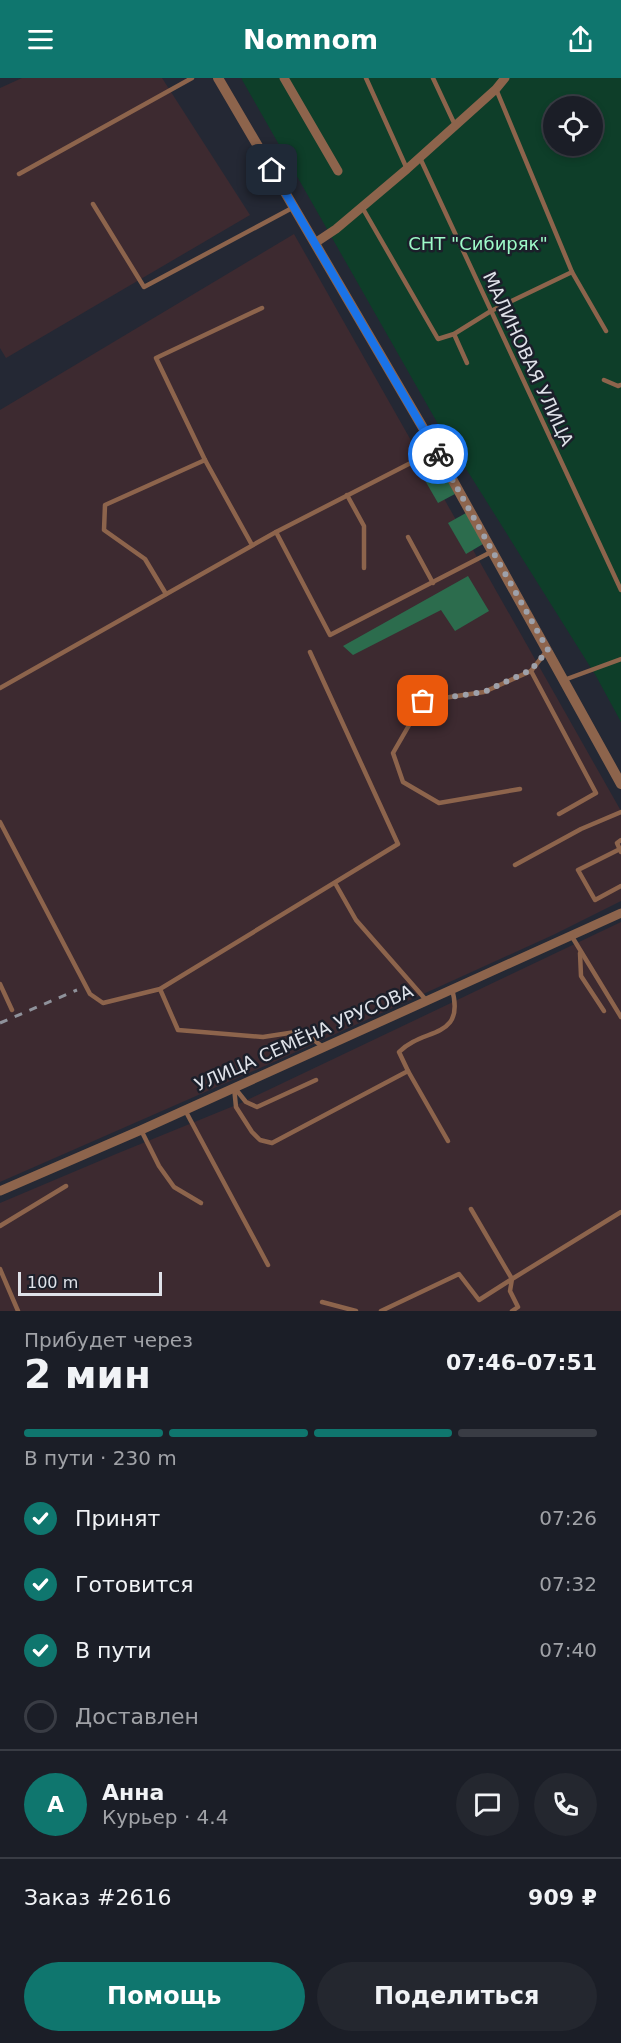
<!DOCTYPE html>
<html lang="ru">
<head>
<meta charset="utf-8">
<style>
  :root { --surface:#1b1e27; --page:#24272f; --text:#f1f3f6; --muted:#a0a2a7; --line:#393c44; --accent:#0f766e }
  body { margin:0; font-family:"DejaVu Sans",sans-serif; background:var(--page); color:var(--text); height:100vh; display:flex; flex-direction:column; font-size:22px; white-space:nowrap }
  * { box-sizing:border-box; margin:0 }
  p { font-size:20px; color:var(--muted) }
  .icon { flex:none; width:33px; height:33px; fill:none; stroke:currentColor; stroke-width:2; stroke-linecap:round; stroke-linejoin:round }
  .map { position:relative; height:1233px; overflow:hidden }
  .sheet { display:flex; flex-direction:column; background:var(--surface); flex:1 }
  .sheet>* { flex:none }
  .tools { position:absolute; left:543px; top:18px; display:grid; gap:12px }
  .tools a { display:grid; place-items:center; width:60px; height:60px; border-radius:50%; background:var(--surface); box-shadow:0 3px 9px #0003,0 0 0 2px var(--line); font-size:30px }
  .scale { position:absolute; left:18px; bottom:15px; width:144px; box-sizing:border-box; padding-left:6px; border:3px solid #dfe2e9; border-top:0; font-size:16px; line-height:21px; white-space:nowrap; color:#dfe2e9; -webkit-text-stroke:4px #1b1f2a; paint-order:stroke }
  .pin { position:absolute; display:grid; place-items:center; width:51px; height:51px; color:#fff; margin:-26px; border-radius:12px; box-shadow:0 3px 9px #0006 }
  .courier { position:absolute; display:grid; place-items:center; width:60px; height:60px; margin:-30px; border:4px solid #1a73e8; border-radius:50%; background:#fff; color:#222; box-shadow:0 2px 8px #0007 }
  .headline em { font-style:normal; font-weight:700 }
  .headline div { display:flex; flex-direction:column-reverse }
  .headline { display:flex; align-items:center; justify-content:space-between; height:102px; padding:0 24px }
  h1 { font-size:39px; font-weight:700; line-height:45px }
  .bar { display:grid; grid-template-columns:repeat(4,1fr); gap:9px 6px; align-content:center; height:72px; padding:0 24px }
  .bar i { height:8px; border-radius:4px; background:var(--line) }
  .bar .on { background:var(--accent) }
  .bar p { grid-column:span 4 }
  .line { display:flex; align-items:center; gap:15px; padding:0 24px; border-top:2px solid var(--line) }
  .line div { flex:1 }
  .round { display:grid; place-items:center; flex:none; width:63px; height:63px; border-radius:32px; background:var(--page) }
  ol { padding:0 24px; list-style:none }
  li { display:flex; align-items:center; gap:18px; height:66px }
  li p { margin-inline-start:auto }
  li .icon { padding:6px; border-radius:50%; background:var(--accent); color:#fff; stroke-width:4 }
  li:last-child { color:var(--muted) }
  li i { width:33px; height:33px; border:3px solid var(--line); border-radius:50% }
  .action { display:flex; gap:12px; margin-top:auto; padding:12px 24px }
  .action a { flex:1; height:69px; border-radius:36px; background:var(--accent); color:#fff; font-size:24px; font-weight:700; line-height:69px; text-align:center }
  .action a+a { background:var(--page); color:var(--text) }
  header { display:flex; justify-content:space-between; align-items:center; height:78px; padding:0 24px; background:var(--accent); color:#fff; font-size:27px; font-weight:700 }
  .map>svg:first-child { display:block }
  .industrial { fill:#3d2a30 }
  .green { fill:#0e3e29; fill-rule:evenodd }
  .forest { fill:#2c6c4d }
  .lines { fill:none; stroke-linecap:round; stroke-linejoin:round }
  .service { stroke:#8d644c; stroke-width:4.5 }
  .minor { stroke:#8d644c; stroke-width:9 }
  .tertiary { stroke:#8d644c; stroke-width:10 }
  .rail { stroke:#8f929b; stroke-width:3; stroke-dasharray:8 8; stroke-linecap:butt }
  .done { stroke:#9ea1aa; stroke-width:6; stroke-dasharray:0 10.8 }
  .route { stroke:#1a73e8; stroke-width:8 }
  .labels { text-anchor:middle; stroke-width:5; stroke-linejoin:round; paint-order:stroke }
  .park-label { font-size:18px; fill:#9dfac8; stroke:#1b1f2a }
  .street-label { font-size:18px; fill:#dfe2e9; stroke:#1b1f2a }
</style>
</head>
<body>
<header><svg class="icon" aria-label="menu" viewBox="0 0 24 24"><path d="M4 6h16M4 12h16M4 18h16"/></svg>Nomnom<svg class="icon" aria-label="share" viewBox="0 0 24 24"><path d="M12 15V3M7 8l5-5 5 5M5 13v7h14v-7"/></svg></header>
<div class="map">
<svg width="621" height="1233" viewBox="0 0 621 1233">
  <rect width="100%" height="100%" fill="#242834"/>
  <g class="industrial">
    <path d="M22,0H162L250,137L6,280L0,270V10Z"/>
    <path d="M294,156L621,733V823L553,857L276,983L0,1104V332Z"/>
    <path d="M621,844V1233H0V1125L116,1076L241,1025Z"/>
  </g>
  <path class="green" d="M241,0H621V644L596,598L438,346ZM554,28H592V68H554Z"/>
  <g class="forest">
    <path d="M436,382L455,416L438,425L419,392Z"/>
    <path d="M466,435L483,466L466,476L448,445Z"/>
    <path d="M468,498L489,533L455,553L441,532L353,577L343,568Z"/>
  </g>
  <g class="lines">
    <g class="service">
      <path d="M366,0L407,91"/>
      <path d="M433,0L455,47"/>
      <path d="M496,11L572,194L606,253"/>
      <path d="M420,80L621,512"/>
      <path d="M19,96L192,0"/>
      <path d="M93,126L144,209L294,129"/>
      <path d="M362,129L438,261L454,256L491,233L572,194"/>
      <path d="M454,256L467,285"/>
      <path d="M604,302L618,308L621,307"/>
      <path d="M205,382L156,280L262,230"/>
      <path d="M347,417L364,448V490"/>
      <path d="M276,454L330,557L493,473"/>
      <path d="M408,459L433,505"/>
      <path d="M166,516L145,481L104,452L105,427L205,382L252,467"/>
      <path d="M531,593L596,715L559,736"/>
      <path d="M564,602L621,581"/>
      <path d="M0,610L276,454L436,372"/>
      <path d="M520,711L439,725L403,704L393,675L423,623L484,614L531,593L546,574"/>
      <path d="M0,744L90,916L103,925L160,911L398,766L310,574"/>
      <path d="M621,762L617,765L621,774"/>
      <path d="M620,771L578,792L595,822L621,808"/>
      <path d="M515,787L581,751L621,734"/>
      <path d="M335,805L356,842L426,922"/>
      <path d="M571,857L621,939"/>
      <path d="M580,875L581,898L604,933"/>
      <path d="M0,906L12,932"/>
      <path d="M160,911L178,952L263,959L302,953L323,969"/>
      <path d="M408,993L448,1063"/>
      <path d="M316,1002L257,1029L246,1024L234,1009L236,1029L252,1054L260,1062L272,1065L408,993L399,974C423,949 466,962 452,911"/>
      <path d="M185,1032L268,1187"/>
      <path d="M141,1052L159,1088L174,1109L201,1125"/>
      <path d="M471,1131L512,1201L621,1134"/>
      <path d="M0,1148L66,1108"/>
      <path d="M0,1191L18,1233"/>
      <path d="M322,1224L356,1233"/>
      <path d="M381,1233L459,1196L479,1222L512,1201L510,1213L518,1229L512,1233"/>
    </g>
    <g class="minor">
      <path d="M284,0L338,93"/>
      <path d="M315,165L336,151L407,91L496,11L505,0"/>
      <path d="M0,1113L141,1052L621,835"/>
    </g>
    <path class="tertiary" d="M218,0L436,372L621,706"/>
    <path class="rail" d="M0,945L77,912"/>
  </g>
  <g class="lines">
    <path class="done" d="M423,623L484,614L531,592L548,572L438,376"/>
    <path class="route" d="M272,92L438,376"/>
  </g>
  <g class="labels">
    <g class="park-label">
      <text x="478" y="172">СНТ "Сибиряк"</text>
    </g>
    <g class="street-label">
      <text transform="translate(528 281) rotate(65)" y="6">МАЛИНОВАЯ УЛИЦА</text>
      <text transform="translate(304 960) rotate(-24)" y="6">УЛИЦА СЕМЁНА УРУСОВА</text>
    </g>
  </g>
</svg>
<div class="tools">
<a><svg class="icon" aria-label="locate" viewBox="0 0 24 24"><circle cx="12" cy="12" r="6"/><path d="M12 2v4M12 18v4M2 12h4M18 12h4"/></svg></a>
</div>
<div class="scale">100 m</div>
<div class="pin" style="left:423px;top:623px;background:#ea580c"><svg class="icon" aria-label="bag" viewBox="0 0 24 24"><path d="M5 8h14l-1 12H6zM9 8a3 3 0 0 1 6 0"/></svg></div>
<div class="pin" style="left:272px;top:92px;background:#1f2937"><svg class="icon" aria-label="home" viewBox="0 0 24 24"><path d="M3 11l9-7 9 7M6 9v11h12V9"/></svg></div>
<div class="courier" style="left:438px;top:376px"><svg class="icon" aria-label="bike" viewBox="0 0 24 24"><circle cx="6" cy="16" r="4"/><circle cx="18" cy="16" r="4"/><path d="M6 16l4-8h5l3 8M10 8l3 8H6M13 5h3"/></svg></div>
</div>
<section class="sheet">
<div class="headline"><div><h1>2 мин</h1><p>Прибудет через</p></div><em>07:46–07:51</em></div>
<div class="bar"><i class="on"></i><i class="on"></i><i class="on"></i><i></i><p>В пути · 230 m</p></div>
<ol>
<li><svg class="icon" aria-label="check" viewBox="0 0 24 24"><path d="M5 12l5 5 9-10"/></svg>Принят<p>07:26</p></li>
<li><svg class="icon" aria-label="check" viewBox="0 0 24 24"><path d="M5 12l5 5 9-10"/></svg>Готовится<p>07:32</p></li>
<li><svg class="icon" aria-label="check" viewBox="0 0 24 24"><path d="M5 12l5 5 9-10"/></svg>В пути<p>07:40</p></li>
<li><i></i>Доставлен</li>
</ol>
<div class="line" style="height:108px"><b class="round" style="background:var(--accent);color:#fff">А</b><div><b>Анна</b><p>Курьер · 4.4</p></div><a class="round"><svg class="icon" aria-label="chat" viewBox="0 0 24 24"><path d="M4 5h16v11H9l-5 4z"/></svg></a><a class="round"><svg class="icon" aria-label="phone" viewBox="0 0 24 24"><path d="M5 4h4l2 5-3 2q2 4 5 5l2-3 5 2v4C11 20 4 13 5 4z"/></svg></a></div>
<div class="line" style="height:78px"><div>Заказ #2616</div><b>909 ₽</b></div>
<div class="action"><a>Помощь</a><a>Поделиться</a></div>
</section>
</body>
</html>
